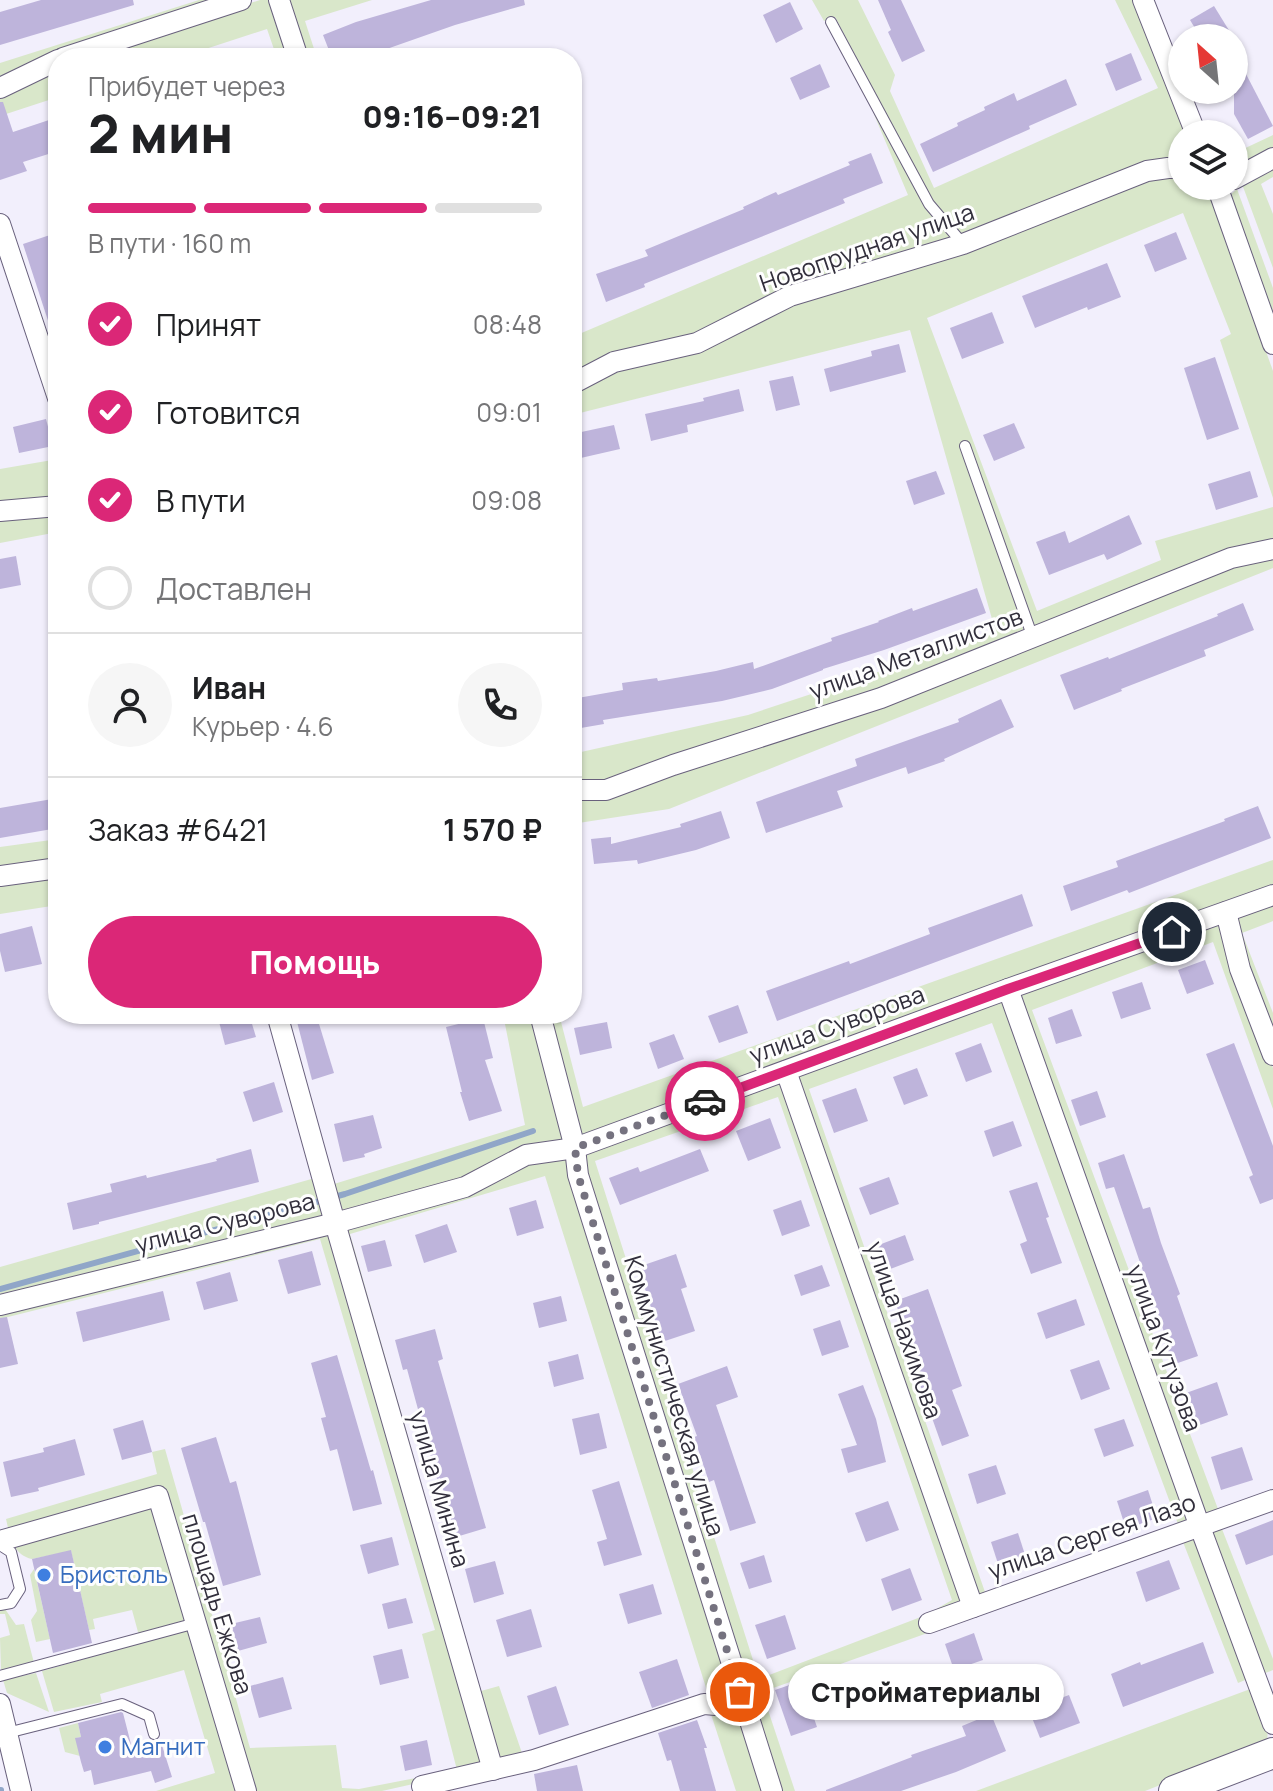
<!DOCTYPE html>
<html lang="ru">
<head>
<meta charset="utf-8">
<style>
  :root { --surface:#fff; --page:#f6f6f6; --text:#202124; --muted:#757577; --line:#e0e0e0; --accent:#db2777 }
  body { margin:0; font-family:Manrope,sans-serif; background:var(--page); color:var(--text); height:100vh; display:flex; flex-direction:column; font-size:30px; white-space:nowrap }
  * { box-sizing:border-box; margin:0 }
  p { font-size:26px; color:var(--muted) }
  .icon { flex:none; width:44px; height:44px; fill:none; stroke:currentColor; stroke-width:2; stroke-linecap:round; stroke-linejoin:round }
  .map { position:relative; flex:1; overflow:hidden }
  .side { position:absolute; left:48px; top:48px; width:534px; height:976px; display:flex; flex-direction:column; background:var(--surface); border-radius:32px; box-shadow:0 2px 6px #0004 }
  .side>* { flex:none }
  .needle { width:52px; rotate:333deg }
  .controls { position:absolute; left:1168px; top:24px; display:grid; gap:16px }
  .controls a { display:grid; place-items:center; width:80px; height:80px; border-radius:50%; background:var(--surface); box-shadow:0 2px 6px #0004; font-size:40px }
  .pin { position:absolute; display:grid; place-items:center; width:68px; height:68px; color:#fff; margin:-34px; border:4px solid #fff; border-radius:50%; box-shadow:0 2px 8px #0007 }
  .courier { position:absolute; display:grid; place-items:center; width:80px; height:80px; margin:-40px; border:6px solid #db2777; border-radius:50%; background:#fff; color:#222; box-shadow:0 2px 10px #0007 }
  .bubble { position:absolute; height:56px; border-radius:28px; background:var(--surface); box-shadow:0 2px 6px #0004; font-size:26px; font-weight:800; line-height:56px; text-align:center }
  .overview em { font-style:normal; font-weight:800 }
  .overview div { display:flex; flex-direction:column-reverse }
  .overview { display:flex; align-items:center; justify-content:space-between; height:136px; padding:0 40px }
  h1 { font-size:52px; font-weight:800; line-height:60px }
  .bar { display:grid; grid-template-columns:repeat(4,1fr); gap:12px 8px; align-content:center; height:96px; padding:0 40px }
  .bar i { height:10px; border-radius:6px; background:var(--line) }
  .bar .on { background:var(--accent) }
  .bar p { grid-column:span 4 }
  .line { display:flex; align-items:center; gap:20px; padding:0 40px; border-top:2px solid var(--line) }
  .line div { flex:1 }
  .round { display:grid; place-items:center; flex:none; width:84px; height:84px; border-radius:42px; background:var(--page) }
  ol { padding:0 40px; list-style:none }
  li { display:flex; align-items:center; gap:24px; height:88px }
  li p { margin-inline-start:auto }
  li .icon { padding:8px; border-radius:50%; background:var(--accent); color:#fff; stroke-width:4 }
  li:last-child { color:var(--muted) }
  li i { width:44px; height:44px; border:4px solid var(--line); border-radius:50% }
  .action { display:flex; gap:16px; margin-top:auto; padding:16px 40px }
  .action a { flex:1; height:92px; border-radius:48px; background:var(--accent); color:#fff; font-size:32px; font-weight:800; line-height:92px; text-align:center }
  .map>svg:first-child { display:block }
  .green { fill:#d9e7ca; fill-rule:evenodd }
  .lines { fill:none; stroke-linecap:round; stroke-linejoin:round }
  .stream { stroke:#90a6c8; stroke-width:6 }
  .building { fill:#beb4db }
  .lane-casing { stroke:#69617d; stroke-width:12 }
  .street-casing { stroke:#69617d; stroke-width:22 }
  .secondary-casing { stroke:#69617d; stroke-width:32 }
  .lane { stroke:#fff; stroke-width:10 }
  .street { stroke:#fff; stroke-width:20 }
  .secondary { stroke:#fff; stroke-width:30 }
  .done { stroke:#75727f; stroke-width:8; stroke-dasharray:0 14.4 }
  .route { stroke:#db2777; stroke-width:10 }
  .shop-dot { fill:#3f7fe0; stroke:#fefefe; stroke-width:3 }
  .labels { text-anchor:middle; stroke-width:6; stroke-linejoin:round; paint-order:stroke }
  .street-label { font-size:24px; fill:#322f3c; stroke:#fefefe }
  .shop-label { font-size:24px; fill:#366cbe; stroke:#fefefe; text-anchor:start }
</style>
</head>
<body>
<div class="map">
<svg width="1273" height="1791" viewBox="0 0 1273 1791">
  <rect width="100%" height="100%" fill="#f2effc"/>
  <g class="green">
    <path d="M199,0H223L0,84V63Z"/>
    <path d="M260,0H274L293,58H277L267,29L178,58H77Z"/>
    <path d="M283,0H372L305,21L317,58H303Z"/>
    <path d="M812,0H858L895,75L890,91L934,188L1158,88L1115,0H1135L1188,134H1182V160L964,238L932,201L835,17L824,21Z"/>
    <path d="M58,65V97L0,116V93Z"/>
    <path d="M873,112L924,205L955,241L696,338L572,378V337L908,195Z"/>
    <path d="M1273,135V149L1236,167L1234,162V147L1237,152Z"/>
    <path d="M1273,166V177L1261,184L1273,214V268L1242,184Z"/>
    <path d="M1182,174V186H1207L1273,371V498L1220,340L1231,334L1183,213L927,318L1037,611L1161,560L1155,541L1273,507V541L1036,629L1027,609L1028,633L880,694L604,785H572V754L748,715L996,633L910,330L572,415V391L616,367L792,301L1149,175Z"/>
    <path d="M1237,189L1273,288V318L1229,196Z"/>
    <path d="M58,459V502L0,507V469Z"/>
    <path d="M58,510V532L0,543V515Z"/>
    <path d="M1273,554V568L669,809L572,824V796H607L1234,563Z"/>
    <path d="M58,839V862L0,869V847Z"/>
    <path d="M1273,860V888L578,1140L545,1014H559L583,1107Z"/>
    <path d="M58,874V905L0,914V882Z"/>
    <path d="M1273,900V921L1242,933L1273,1013V1045L1233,915Z"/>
    <path d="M1224,918L1235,970L1273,1068V1109L1213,942L1032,1010L1218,1509L1273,1489V1495L1203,1521L1014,993Z"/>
    <path d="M1006,996L1193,1525L975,1601L792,1076ZM992,1023L1178,1524L985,1592L809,1089Z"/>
    <path d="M266,1014H273L328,1218L0,1299V1267L315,1178Z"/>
    <path d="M503,1014H536L571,1142L465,1182L342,1215L334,1184L525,1125Z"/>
    <path d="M785,1078L968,1604L1196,1534L1250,1678L1238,1683L1183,1542L762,1692L795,1791H777L584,1174L582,1151ZM778,1097L952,1600L926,1615L759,1679L595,1161Z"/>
    <path d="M571,1154L737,1701L495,1764L341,1227L528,1160ZM545,1176L708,1694L523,1756L499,1686L481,1691L350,1234Z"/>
    <path d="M331,1229L489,1767L382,1791H156L215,1773L184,1670L100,1694L102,1702L54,1712L42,1671L141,1643L132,1610L93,1619L95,1629L89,1630L71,1551L32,1559C13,1555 10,1536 6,1519L157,1474L152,1452L165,1449L250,1748L336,1745L342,1788L359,1789L457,1770L422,1634L435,1630L320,1239L0,1319V1310Z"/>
    <path d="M1220,1524L1273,1659V1670L1260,1675L1206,1529Z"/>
    <path d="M34,1569L50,1639L36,1642L31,1620L37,1611L30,1575Z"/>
    <path d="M5,1609L16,1625L24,1624L34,1663L1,1671L0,1638L10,1635L5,1614H0V1610Z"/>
    <path d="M36,1673L49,1712L7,1693L3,1680Z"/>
    <path d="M1253,1688L1268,1727L1267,1743L1145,1791H976Z"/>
    <path d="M709,1708L744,1717L768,1791H736Z"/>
    <path d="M78,1723L81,1737L76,1738L80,1756L65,1752L59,1728Z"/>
  </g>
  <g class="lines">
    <g class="stream">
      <path d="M0,1289L345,1194L533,1131"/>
      <path d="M1,1790V1791"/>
    </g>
  </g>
  <g class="building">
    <path d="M41,0H133L134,5L0,45V12Z"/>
    <path d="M431,0H524L525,5L455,25L361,58H332L323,35L356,22Z"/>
    <path d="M878,0H901L925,51L902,62L888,32L891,30Z"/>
    <path d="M790,2L803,29L776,43L763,15Z"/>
    <path d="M1214,6L1230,32L1219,38H1201L1190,20Z"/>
    <path d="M1234,51L1273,126L1248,139L1234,114Z"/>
    <path d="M1131,53L1142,80L1116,91L1105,64Z"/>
    <path d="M820,64L830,87L800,100L790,78Z"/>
    <path d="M1066,79L1077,105L1029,126L1030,129L933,172L920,144L958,126L957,123L985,110L984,107L1014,93L1017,101Z"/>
    <path d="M0,102H3L13,132L58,117V151L23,162L27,171L0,180Z"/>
    <path d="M871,153L883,183L843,199L845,203L644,284L645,287L606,302L596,274L648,256L645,250L744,209L743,207L776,192L778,195L850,165L848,162Z"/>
    <path d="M1176,232L1187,259L1155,272L1144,245Z"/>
    <path d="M50,235L58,257V339H54L23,244Z"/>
    <path d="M1107,263L1121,297L1088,310L1087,307L1035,328L1022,296Z"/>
    <path d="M992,312L1004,343L962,359L950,328Z"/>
    <path d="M899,344L906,372L830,392L824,369L872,356L871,351Z"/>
    <path d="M1215,357L1239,429L1207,440L1184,368Z"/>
    <path d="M793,376L800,405L776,411L769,381Z"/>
    <path d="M739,389L744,411L687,425L688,432L651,441L645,414L704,401L703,398Z"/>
    <path d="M46,419L53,446L19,453L13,427Z"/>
    <path d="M1014,423L1025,448L994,461L983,435Z"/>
    <path d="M614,425L620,449L572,460V434Z"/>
    <path d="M936,471L945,494L914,505L906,481Z"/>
    <path d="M1250,471L1258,497L1216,510L1208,484Z"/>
    <path d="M1129,515L1142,544L1107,560L1104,554L1049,575L1036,542L1065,531L1069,543Z"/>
    <path d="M16,556L21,585L0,589V559Z"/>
    <path d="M977,588L986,613L884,650L823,669V670L772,689L722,701L603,720L604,724L575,729L572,699L623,690L622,683L657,678L658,681L716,671L753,662L754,669L832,641L831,638L879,622L878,621L912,608L913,611Z"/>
    <path d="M1243,603L1254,630L1204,650L1206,656L1121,689L1122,691L1074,710L1060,675L1108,657L1109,659L1218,616L1217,614Z"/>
    <path d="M1001,699L1014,727L944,759L945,761L908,774L906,767L837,791L843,807L766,833L756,802L857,766L855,759L959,722L958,719Z"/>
    <path d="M58,798V828L0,838V808Z"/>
    <path d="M1258,806L1271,838L1129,893L1127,890L1071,911L1063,886L1118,867L1116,861L1225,821L1224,819Z"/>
    <path d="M721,811L730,838L696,850L638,864L637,860L594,864L591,839L611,837V844L681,827L680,824Z"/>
    <path d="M1022,894L1033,926L777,1021L766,991L849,961L850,964L930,934L928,928Z"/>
    <path d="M32,926L42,964L5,972L0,951V934Z"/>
    <path d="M1205,960L1214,984L1187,994L1178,970Z"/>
    <path d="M1142,982L1151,1009L1121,1019L1112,992Z"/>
    <path d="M738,1005L748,1033L719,1043L708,1016Z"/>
    <path d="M1072,1009L1082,1036L1056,1044L1048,1018Z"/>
    <path d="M217,1014H249L256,1037L225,1045Z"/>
    <path d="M295,1014H316L334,1073L312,1080Z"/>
    <path d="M483,1018L493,1058L485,1060L502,1111L469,1121L460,1092H462L446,1027Z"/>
    <path d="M607,1022L612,1048L580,1055L574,1028Z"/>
    <path d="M674,1034L684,1059L658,1069L649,1043Z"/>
    <path d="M981,1043L992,1072L966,1082L955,1053Z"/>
    <path d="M1234,1043L1273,1146V1199L1260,1204L1249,1177L1253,1175L1206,1054Z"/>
    <path d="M917,1068L928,1096L904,1105L893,1077Z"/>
    <path d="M274,1082L283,1112L253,1122L243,1092Z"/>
    <path d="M856,1088L868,1121L834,1133L822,1100Z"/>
    <path d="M1097,1091L1106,1117L1080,1126L1071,1100Z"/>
    <path d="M373,1115L382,1148L364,1154L365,1157L343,1162L334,1124Z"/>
    <path d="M770,1118L781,1148L748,1161L736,1131Z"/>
    <path d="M1013,1121L1022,1146L993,1157L984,1131Z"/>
    <path d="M251,1149L259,1182L99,1222V1224L73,1230L67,1203L112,1192L110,1184L146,1175L147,1178L217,1161L216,1159Z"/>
    <path d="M700,1149L709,1171L620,1205L609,1178L638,1167L640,1172Z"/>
    <path d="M1124,1154L1143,1209L1150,1207L1161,1243L1180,1294L1177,1296L1198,1356L1172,1365L1161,1333L1164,1332L1114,1187L1106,1189L1098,1163Z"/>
    <path d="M889,1177L899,1204L870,1215L859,1188Z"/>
    <path d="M1037,1182L1049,1217L1046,1218L1062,1263L1031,1274L1020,1244L1027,1241L1009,1191Z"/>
    <path d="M536,1200L544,1228L517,1236L509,1208Z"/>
    <path d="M801,1200L810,1226L782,1236L773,1210Z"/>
    <path d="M447,1224L457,1252L424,1263L415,1235Z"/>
    <path d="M905,1235L914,1260L885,1271L876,1246Z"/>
    <path d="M385,1240L392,1266L368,1272L361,1246Z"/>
    <path d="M312,1251L321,1285L288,1294L278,1260Z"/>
    <path d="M676,1254L687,1287L681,1289L695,1331L662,1342L638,1267Z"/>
    <path d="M822,1265L830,1286L801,1296L794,1275Z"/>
    <path d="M230,1272L238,1301L204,1310L196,1282Z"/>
    <path d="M928,1289L962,1386L952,1390L969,1436L942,1446L911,1359L914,1358L895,1301Z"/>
    <path d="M163,1291L170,1320L83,1342L76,1312Z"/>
    <path d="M561,1296L567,1321L539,1328L533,1303Z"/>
    <path d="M1076,1299L1085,1325L1046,1339L1037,1313Z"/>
    <path d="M7,1317L18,1364L0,1368V1318Z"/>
    <path d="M840,1320L849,1347L822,1356L813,1329Z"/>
    <path d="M435,1329L443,1359L438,1361L486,1528L456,1537L440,1478L437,1479L407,1369L403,1370L395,1340Z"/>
    <path d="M578,1354L584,1379L554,1387L548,1362Z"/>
    <path d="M337,1355L371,1471L373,1470L382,1504L353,1511L337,1449L330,1451L321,1418L326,1417L311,1363Z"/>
    <path d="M1099,1360L1110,1389L1081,1400L1070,1370Z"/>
    <path d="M727,1366L738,1397L716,1405L756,1523L730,1531L714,1480L709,1482L694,1437L697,1436L678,1384Z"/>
    <path d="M1217,1382L1228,1415L1197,1426L1186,1393Z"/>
    <path d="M863,1385L876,1419L886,1462L848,1473L841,1449L857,1445L838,1394Z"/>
    <path d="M599,1413L607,1448L580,1455L572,1419Z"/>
    <path d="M1124,1419L1134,1446L1104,1457L1094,1429Z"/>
    <path d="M143,1420L152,1452L122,1460L113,1429Z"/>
    <path d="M216,1437L230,1483L236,1481L261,1575L223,1586L205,1522H203L181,1448Z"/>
    <path d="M75,1439L85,1475L38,1488L39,1491L11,1497L3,1462L44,1452L43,1448Z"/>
    <path d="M1242,1447L1253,1480L1221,1490L1211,1457Z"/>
    <path d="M996,1465L1006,1494L977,1504L968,1474Z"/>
    <path d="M619,1481L642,1555L604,1566L597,1542L607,1539L592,1490Z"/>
    <path d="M1148,1490L1157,1518L1126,1529L1117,1501Z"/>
    <path d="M888,1501L899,1530L866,1542L855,1513Z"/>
    <path d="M1273,1520V1555L1246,1565L1235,1535Z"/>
    <path d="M1018,1533L1028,1564L1001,1573L991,1542Z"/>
    <path d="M392,1537L399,1565L368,1574L360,1545Z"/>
    <path d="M71,1550L92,1643L53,1653L32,1559Z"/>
    <path d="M764,1555L772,1582L749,1589L740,1563Z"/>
    <path d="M1169,1560L1180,1589L1146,1602L1136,1572Z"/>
    <path d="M495,1561L504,1594L474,1603L465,1569Z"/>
    <path d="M910,1568L922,1600L892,1611L881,1579Z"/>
    <path d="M653,1584L662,1614L628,1624L619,1594Z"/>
    <path d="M406,1598L413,1623L388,1629L382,1604Z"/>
    <path d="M531,1609L542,1647L507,1657L496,1620Z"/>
    <path d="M785,1615L796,1649L767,1659L755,1625Z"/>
    <path d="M260,1617L267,1643L238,1651L231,1624Z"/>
    <path d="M974,1633L983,1660L954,1670L945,1644Z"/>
    <path d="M1203,1642L1214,1673L1123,1707L1111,1674L1140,1662L1141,1665Z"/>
    <path d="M402,1649L409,1678L380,1685L373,1656Z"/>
    <path d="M677,1659L689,1695L652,1708L639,1672Z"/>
    <path d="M283,1677L292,1709L259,1718L250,1686Z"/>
    <path d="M801,1681L817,1727L791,1736L775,1690Z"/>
    <path d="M556,1686L569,1725L539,1735L527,1696Z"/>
    <path d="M1069,1695L1080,1723L1040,1738L1029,1710Z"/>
    <path d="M121,1712L123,1713L132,1748L157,1741L160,1739L172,1777L155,1783L151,1771L94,1785L91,1770L84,1772L81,1762L75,1738L81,1737L78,1723Z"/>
    <path d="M991,1714L1006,1751L956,1772L901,1791H826V1790L912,1757L911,1755L966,1736L962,1726Z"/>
    <path d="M697,1720L707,1748H704L716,1791H680L671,1760L667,1761L658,1733Z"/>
    <path d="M427,1740L432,1765L405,1771L400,1746Z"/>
    <path d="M577,1765L583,1791H537L534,1774Z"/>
  </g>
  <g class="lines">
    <defs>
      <g id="lane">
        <path d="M831,22L929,204L963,244"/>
        <path d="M965,446L1033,638"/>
        <path d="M0,1545L11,1552L20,1589L11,1603L0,1605"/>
        <path d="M0,1676L196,1623"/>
        <path d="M7,1733L122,1704L149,1716L154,1734"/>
      </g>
      <g id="street">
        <path d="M279,0L298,58"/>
        <path d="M1143,0L1196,134"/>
        <path d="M63,58L241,0"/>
        <path d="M0,88L58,60"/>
        <path d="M1234,179L1273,158"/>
        <path d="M1217,186L1273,344"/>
        <path d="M0,224L58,398"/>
        <path d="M572,384L614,362L697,343L790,296L963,244L1147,171L1168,168H1182"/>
        <path d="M0,511L58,506"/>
        <path d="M572,790H606L673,765L881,698L1231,558L1273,549"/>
        <path d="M0,876L58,868"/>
        <path d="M1226,912L1240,969L1273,1055"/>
        <path d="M1008,989L1200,1527L1273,1724"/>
        <path d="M277,1014L335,1223L493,1770"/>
        <path d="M540,1014L575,1148L578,1175L772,1791"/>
        <path d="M786,1071L973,1607"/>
        <path d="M0,1305L335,1223L465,1187L526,1155L575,1148L1008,989L1273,895"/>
        <path d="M0,1541L158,1496L246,1791"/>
        <path d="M929,1623L1273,1500"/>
        <path d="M0,1704L21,1791"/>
        <path d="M422,1786L534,1760L704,1704L728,1706L746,1710"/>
      </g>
      <path id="secondary" d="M1174,1791L1273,1753"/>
    </defs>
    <use href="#lane" class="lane-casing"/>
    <use href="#street" class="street-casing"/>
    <use href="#secondary" class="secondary-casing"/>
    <use href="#lane" class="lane"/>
    <use href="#street" class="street"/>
    <use href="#secondary" class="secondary"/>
  </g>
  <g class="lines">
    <path class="done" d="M705,1101L575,1148L578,1175L740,1692"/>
    <path class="route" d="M705,1101L1008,989L1172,932"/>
  </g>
  <g class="shop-dot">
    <circle cx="44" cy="1575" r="8"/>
    <circle cx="105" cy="1747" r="8"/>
  </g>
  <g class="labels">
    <g class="street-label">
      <text transform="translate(867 248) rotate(-19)" y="8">Новопрудная улица</text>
      <text transform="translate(916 654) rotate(-20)" y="8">улица Металлистов</text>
      <text transform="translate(837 1025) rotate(-20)" y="8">улица Суворова</text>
      <text transform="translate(225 1223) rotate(-14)" y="8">улица Суворова</text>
      <text transform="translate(904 1330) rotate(71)" y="8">улица Нахимова</text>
      <text transform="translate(1164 1348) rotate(70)" y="8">улица Кутузова</text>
      <text transform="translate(674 1396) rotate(73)" y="8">Коммунистическая улица</text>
      <text transform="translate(439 1489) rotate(74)" y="8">улица Минина</text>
      <text transform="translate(1092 1537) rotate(-19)" y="8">улица Сергея Лазо</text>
      <text transform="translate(217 1604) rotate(73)" y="8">площадь Ежкова</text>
    </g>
    <g class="shop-label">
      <text x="60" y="1583">Бристоль</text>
      <text x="121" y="1755">Магнит</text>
    </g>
  </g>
</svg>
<div class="controls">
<a><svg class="needle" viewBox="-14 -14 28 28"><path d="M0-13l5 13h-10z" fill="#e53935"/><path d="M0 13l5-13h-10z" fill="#757577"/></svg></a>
<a><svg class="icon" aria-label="layers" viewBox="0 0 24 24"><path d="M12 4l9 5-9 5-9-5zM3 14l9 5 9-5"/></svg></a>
</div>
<div class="pin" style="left:740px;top:1692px;background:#ea580c"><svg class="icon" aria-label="bag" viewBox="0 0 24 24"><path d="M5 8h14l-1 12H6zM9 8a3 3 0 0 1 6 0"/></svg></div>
<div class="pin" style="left:1172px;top:932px;background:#1f2937"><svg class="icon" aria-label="home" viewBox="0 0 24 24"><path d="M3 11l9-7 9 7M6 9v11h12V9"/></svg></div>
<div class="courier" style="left:705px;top:1101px"><svg class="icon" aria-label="car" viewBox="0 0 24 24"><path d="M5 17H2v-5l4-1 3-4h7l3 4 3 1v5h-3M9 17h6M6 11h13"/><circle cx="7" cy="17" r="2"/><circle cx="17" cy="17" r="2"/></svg></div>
<div class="bubble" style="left:788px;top:1664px;width:276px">Стройматериалы</div>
<section class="side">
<div class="overview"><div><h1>2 мин</h1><p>Прибудет через</p></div><em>09:16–09:21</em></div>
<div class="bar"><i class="on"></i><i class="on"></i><i class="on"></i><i></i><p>В пути · 160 m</p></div>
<ol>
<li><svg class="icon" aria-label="check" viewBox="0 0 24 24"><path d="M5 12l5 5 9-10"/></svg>Принят<p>08:48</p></li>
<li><svg class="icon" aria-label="check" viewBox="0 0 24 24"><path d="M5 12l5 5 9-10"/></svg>Готовится<p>09:01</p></li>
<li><svg class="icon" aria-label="check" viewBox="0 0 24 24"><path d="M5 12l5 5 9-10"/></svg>В пути<p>09:08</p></li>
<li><i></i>Доставлен</li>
</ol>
<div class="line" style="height:144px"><a class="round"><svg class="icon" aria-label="person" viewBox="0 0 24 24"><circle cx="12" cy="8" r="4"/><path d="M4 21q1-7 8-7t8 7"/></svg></a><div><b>Иван</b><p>Курьер · 4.6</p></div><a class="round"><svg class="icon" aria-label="phone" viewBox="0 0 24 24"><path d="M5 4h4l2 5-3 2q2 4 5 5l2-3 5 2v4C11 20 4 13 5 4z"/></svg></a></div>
<div class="line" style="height:104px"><div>Заказ #6421</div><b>1 570 ₽</b></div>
<div class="action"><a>Помощь</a></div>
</section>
</div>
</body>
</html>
